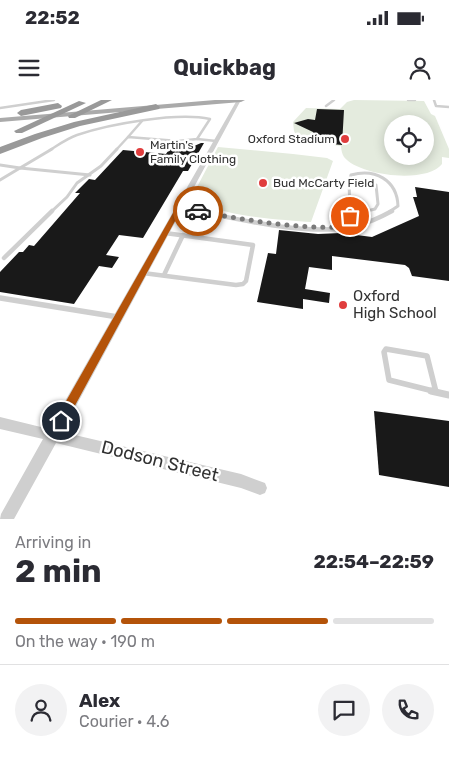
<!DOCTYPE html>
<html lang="en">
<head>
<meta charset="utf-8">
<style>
  :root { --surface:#fff; --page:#f2f2f3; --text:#2b2b33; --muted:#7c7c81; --line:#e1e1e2; --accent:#b45309 }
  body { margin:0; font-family:Rubik,sans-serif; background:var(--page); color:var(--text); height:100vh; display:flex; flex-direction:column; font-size:19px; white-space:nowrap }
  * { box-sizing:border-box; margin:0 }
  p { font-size:16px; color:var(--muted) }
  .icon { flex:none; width:28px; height:28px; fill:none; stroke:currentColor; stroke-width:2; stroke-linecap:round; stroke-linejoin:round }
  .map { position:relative; height:419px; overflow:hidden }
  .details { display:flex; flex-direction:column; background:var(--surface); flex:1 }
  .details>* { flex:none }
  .controls { position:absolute; left:384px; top:15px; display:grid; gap:10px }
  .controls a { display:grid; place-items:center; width:50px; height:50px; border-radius:50%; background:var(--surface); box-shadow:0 2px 12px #0003; font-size:25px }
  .pin { position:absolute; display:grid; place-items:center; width:42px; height:42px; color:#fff; margin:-21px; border:2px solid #fff; border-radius:50%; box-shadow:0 1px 5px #0007 }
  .courier { position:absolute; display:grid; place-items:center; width:50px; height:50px; margin:-25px; border:4px solid #b45309; border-radius:50%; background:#fff; color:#222; box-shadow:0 1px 6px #0007 }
  .headline em { font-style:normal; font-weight:700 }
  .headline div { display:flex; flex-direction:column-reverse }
  .headline { display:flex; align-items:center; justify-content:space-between; height:85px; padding:0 15px }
  h1 { font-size:32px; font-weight:700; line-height:38px }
  .bar { display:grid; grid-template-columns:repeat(4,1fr); gap:8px 5px; align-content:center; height:60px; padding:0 15px }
  .bar i { height:6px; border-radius:4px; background:var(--line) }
  .bar .active { background:var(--accent) }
  .bar p { grid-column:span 4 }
  .line { display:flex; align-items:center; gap:12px; padding:0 15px; border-top:1px solid var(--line) }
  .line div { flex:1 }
  .round { display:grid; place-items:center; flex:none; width:52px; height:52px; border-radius:26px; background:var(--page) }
  .status { display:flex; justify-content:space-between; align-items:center; height:35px; padding:0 25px; background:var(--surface); direction:ltr }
  .status svg { height:14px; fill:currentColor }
  header { display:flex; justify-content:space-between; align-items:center; height:65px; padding:0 15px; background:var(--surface); font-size:22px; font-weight:700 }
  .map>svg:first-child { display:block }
  .green { fill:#e4ebde; fill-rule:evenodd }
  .building { fill:#191919 }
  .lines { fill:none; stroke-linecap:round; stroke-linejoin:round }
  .lane-far4 { stroke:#cfcfcf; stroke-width:2.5 }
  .lane-far3 { stroke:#cfcfcf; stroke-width:3 }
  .lane-far2 { stroke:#cfcfcf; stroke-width:4.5 }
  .lane-far1 { stroke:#cfcfcf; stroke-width:5.5 }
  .lane { stroke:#cfcfcf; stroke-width:7 }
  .street { fill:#cfcfcf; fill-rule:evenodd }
  .primary { fill:#aaa; fill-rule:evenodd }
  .highway { fill:#999; fill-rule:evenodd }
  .route { fill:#b45309 }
  .done { stroke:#7a7a7a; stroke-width:5; stroke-dasharray:0 9 }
  .poi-dot { fill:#e03d3d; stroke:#fff; stroke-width:2 }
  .labels { text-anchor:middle; stroke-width:5; stroke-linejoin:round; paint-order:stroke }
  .far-poi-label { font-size:12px; fill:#323232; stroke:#fff; text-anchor:start }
  .poi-label { font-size:15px; fill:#323232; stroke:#fff; text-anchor:start }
  .near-street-label { font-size:18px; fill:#323232; stroke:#fff }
</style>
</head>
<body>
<div class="status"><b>22:52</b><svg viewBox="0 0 49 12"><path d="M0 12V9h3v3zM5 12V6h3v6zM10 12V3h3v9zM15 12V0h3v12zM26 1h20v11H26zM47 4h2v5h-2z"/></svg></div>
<header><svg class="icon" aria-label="menu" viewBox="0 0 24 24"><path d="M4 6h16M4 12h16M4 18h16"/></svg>Quickbag<svg class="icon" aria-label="person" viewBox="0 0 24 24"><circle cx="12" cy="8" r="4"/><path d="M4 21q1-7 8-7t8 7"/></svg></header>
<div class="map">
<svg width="449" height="419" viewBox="0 0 449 419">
  <rect width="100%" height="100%" fill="#fff"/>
  <g class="green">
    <path d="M354,0L424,1L431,14L435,16L449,49V58L442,57V64C427,84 359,76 344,57C342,54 341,49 341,46L299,41L294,31L293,22L306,8L340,9L347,2ZM392,24H425V56H392Z"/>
    <path d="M218,47L293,54L327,58L333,61L311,122C286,120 227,117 207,104C201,100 199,94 197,87Z"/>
  </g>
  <g class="building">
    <path d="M317,9L344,10L342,45L311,42L313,32L294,23L308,19L315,20Z"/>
    <path d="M201,43H204L188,71H183L143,138L119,135L106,155L119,157L112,168L99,166L74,204L0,192V172L19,152H23L29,145L34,146L80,93H75L89,79L95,80L123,50L166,54L170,48L185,50Z"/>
    <path d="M415,87L449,92V181L412,176L409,168L405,165L332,156V170L309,167L305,189L330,193L329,203L303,199V209L257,202L268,153L276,154L279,130L318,134L341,133L372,137L419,116L413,97H417Z"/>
    <path d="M374,311L449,321V387L379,375Z"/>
  </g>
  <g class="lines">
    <g class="lane-far4">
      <path d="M408,0H415"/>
      <path d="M434,0L436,6L449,7"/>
      <path d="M326,6L334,0"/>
      <path d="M0,8L54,0"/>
      <path d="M128,37L142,21"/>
      <path d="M197,39L216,41"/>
      <path d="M50,50C58,45 68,38 77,35C109,24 177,12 210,19L197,39L178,41L128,37L116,50"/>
    </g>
    <g class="lane-far3">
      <path d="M0,65L20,68L52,49"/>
      <path d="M0,80L20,68L90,75"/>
      <path d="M350,80L376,85L378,104L375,109L363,112"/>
      <path d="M179,108L203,112"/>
      <path d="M51,112L67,97L77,83L101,66L117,49"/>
      <path d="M350,112L349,82L351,75C375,68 397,80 398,106L389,112"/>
    </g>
    <g class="lane-far2">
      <path d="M197,111C242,120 311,137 356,126C368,123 381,117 392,111"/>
      <path d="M350,114L367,111"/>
      <path d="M343,127L350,116V111"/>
      <path d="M4,158L52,111"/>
      <path d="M143,173L236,185L243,184L246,181L253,145L165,133"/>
      <path d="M164,175L183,135"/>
    </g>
    <g class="lane-far1">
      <path d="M0,198L118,217"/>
      <path d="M436,292L427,256L386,249L384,252L389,280L437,292"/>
    </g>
    <path class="lane" d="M431,291L449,295"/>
    <path class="street" d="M237,0H241L62,332L241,374L265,383L267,388L265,393L260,395L241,388L56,343L14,419H0L1,414L43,339L0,329V317L49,329Z"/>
    <path class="primary" d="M215,0H245L241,2L0,22V18Z"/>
    <g class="highway">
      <path d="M101,0H112L75,18H69L68,16Z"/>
      <path d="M79,1L86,3L22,33H16L14,31Z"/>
      <path d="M58,3L62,6L61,8L21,16L17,13L21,10Z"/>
      <path d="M156,4L160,7L159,9L80,26L42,38L0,54V47L35,34L74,22Z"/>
    </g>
  </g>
  <path class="route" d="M177,106L201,111L198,113L181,110L65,324H57L56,321L57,317Z"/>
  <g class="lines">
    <path class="done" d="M198,111C246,120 295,129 343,127L350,116"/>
  </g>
  <g class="poi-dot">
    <circle cx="345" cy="39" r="5"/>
    <circle cx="140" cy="52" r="5"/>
    <circle cx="263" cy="83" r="5"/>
    <circle cx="343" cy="205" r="5"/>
  </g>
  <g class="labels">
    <g class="far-poi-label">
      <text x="335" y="43" text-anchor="end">Oxford Stadium</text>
      <text x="150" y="49">Martin's<tspan x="150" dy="14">Family Clothing</tspan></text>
      <text x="273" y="87">Bud McCarty Field</text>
    </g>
    <g class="poi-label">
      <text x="353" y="201">Oxford<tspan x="353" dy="17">High School</tspan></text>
    </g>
    <g class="near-street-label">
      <text transform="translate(160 361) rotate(14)" y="6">Dodson Street</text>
    </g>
  </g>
</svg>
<div class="controls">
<a><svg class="icon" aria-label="locate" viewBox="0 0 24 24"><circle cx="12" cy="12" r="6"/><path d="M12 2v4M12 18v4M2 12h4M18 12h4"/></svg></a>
</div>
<div class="pin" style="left:350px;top:116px;background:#ea580c"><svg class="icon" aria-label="bag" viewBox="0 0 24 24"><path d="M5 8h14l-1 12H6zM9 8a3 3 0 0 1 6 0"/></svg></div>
<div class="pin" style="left:61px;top:321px;background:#1f2937"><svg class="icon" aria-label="home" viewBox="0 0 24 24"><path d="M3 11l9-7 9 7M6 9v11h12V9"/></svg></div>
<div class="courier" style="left:198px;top:111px"><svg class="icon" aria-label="car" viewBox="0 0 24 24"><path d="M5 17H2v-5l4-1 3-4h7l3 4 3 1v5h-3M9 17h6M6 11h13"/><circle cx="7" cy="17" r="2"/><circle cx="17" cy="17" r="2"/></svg></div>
</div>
<section class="details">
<div class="headline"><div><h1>2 min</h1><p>Arriving in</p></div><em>22:54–22:59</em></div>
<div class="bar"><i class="active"></i><i class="active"></i><i class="active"></i><i></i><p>On the way · 190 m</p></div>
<div class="line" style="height:90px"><a class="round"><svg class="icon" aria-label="person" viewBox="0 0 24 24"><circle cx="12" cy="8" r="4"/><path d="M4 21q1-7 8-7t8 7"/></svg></a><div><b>Alex</b><p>Courier · 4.6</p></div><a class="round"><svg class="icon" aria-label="chat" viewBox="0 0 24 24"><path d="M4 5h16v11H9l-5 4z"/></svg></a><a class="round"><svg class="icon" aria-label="phone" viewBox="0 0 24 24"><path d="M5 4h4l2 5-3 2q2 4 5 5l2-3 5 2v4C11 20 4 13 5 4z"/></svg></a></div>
</section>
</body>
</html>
